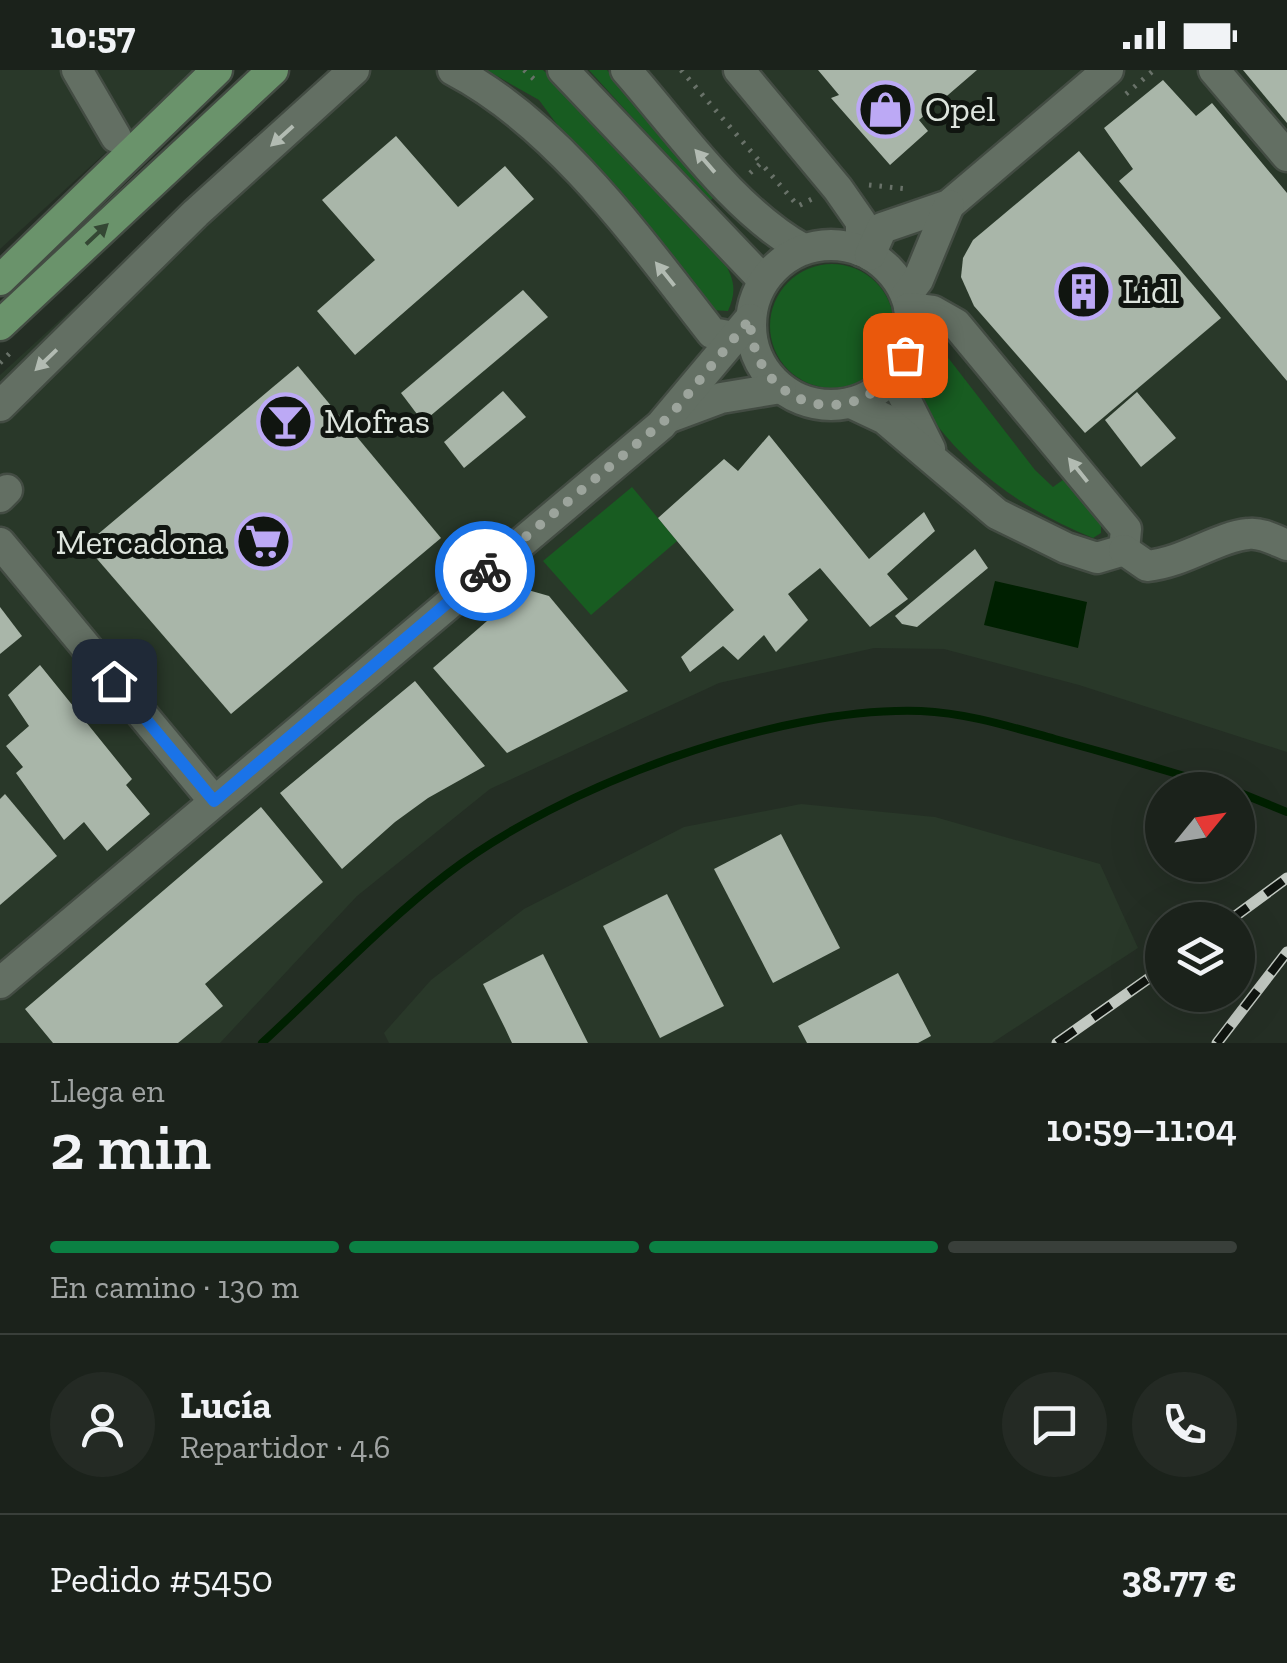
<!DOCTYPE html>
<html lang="es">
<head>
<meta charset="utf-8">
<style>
  :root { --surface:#1b221b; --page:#242a24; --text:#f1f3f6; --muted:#a0a4a3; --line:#393f3a; --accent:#0b8043 }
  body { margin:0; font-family:"Zilla Slab",serif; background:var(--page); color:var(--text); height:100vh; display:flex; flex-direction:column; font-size:38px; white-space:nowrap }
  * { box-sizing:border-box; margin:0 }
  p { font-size:32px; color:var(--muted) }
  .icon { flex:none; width:55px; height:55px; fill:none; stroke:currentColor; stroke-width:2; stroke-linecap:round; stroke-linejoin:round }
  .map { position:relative; height:973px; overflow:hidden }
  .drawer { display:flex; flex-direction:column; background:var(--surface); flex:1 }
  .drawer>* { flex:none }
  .needle { width:65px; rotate:60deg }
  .controls { position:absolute; left:1145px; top:702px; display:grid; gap:20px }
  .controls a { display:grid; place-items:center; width:110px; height:110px; border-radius:50%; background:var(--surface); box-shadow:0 10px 40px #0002,0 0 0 2px var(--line); font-size:50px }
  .pin { position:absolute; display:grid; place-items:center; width:85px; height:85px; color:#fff; margin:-42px; border-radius:20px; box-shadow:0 5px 15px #0006 }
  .courier { position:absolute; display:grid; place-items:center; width:100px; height:100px; margin:-50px; border:8px solid #1a73e8; border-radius:50%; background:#fff; color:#222; box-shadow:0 2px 12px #0007 }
  .headline em { font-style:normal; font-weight:600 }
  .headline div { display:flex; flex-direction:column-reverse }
  .headline { display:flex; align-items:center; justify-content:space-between; height:170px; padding:0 50px }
  h1 { font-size:65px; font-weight:600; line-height:75px }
  .bar { display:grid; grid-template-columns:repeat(4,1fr); gap:15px 10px; align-content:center; height:120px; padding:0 50px }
  .bar i { height:12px; border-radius:8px; background:var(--line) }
  .bar .selected { background:var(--accent) }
  .bar p { grid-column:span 4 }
  .line { display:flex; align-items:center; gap:25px; padding:0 50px; border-top:2px solid var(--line) }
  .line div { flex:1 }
  .round { display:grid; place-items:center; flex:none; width:105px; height:105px; border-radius:52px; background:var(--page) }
  .status { display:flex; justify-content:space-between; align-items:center; height:70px; padding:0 50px; background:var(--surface); direction:ltr }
  .status svg { height:28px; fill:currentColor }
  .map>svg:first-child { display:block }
  .built { fill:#293829 }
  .green { fill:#185c21 }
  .water { fill:#002001 }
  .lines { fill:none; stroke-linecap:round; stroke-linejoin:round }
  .stream { stroke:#002001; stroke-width:8 }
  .building { fill:#a9b6a9 }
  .minor-casing { stroke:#434c43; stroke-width:35 }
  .major-casing { stroke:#434c43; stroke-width:35 }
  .path { stroke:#697269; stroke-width:5; stroke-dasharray:2.5 8; stroke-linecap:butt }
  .minor { stroke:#636f63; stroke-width:30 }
  .major { stroke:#6a936b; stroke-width:30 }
  .rail-casing { stroke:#c2c9c2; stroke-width:11 }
  .rail { stroke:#101510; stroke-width:8; stroke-dasharray:22; stroke-linecap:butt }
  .oneway { fill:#b2bbb2 }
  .oneway2 { fill:#344734 }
  .done { stroke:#9ca49c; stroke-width:10; stroke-dasharray:0 18 }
  .route { stroke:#1a73e8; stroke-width:12 }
  .labels { text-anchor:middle; stroke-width:10; stroke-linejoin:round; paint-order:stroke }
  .poi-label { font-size:35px; fill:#dde4dd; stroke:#101510; text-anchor:start }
</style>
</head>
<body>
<div class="status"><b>10:57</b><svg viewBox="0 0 49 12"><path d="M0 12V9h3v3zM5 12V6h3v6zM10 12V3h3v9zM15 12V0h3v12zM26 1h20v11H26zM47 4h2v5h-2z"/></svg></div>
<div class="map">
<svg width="1287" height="973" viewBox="0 0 1287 973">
  <rect width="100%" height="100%" fill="#242e24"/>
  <g class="built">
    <path d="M0,0H196L0,179Z"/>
    <path d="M333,0H1287V682L1079,615L944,579L874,578L719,613L490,719L357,826L220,973H0V305Z"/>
    <path d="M801,734L935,747L1100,794L1138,878L992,973H389L384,963L431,910L524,839L684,757Z"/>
  </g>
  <g class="green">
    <path d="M486,0H543L575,30L726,195C735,213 736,222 728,241L711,240L572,75L539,30Z"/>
    <path d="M589,0H607L716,125L709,132Z"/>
    <circle cx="832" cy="256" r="62"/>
    <path d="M928,253L937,256L943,267L946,285L1035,400L1053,417L1067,407L1097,447L1101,454V463L1093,468C1030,442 978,408 936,354C925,341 916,331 913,314C911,295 923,271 928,253Z"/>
    <path d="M632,417L677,471L591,545L543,491Z"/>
  </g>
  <path class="water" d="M995,511L1087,532L1078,578L984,555Z"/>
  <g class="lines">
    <g class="stream">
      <path d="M1238,722L1287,742"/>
      <path d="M262,973C323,917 381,855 447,804C560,716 777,636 921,641C967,643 1011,657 1055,669C1114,685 1172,702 1230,720"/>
    </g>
  </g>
  <g class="building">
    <path d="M818,0H977L919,50L928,61L890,95L831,28L839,25Z"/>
    <path d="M1243,0H1287V53Z"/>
    <path d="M1163,10L1196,46L1212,33L1287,123V311L1119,111L1133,99L1104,58Z"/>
    <path d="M396,66L458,137L505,96L534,129L355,285L317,241L375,190L322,130Z"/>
    <path d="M1079,81L1221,248L1085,363L974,236L961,207L963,188L973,170Z"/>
    <path d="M523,220L548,247L423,352L401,323Z"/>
    <path d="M298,296L441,468L231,644L85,475Z"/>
    <path d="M503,321L526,347L464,398L444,372Z"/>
    <path d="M1137,322L1176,368L1141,397L1105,350Z"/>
    <path d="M769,365L869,489L924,442L935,461L887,504L908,529L870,557L820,498L788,524L808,550L776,582L764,565L738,590L723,576L690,602L681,587L734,540L658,448L724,389L738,401Z"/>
    <path d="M975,479L988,498L917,557L902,554L895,546Z"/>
    <path d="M528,520L549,526L628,621L507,683L433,598L510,531Z"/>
    <path d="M0,537L22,566L0,584Z"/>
    <path d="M40,595L132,709L126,715L150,744L107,781L84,752L64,770L16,703L23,697L6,676L29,656L8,625Z"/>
    <path d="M415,611L485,696L428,728L395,752L342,799L280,723Z"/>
    <path d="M5,724L57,786L0,835V729Z"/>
    <path d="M261,737L323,812L205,914L223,936L178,973H53L25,939Z"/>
    <path d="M781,764L840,878L773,913L714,799Z"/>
    <path d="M667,824L724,936L660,968L603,856Z"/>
    <path d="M543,884L588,973H512L505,958L483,914Z"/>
    <path d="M898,903L931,966L918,973H807L798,956Z"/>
  </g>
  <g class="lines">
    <defs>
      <g id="minor">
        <path d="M77,0L116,67"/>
        <path d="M453,0C558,55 640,171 712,263L734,267"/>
        <path d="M563,0L763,210"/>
        <path d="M626,0C678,59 734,141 803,179"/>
        <path d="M739,0L838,119L861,152V181"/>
        <path d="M1214,0L1287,86"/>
        <circle cx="831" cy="255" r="80"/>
        <path d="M870,185L882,158L949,135L1108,0"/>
        <path d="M906,226L918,210L949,135"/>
        <path d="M909,238L933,241L956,254L1126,459L1124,480"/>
        <path d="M898,299L902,323L930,379"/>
        <path d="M851,333L885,349L997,444L1066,478L1097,488L1124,480"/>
        <path d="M0,336L196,143L354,0"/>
        <path d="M670,347L721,328L781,318"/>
        <path d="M0,427L7,420"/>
        <path d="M0,473L214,731"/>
        <path d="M1124,480L1147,496C1185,492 1217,467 1248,464C1261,462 1275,470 1287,475"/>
        <path d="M0,913L661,355L750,249"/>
      </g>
      <g id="major">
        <path d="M0,210L217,0"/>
        <path d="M0,255L273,0"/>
      </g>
    </defs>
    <use href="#minor" class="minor-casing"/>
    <use href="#major" class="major-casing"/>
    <g class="path">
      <path d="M524,0L537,12"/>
      <path d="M681,0L761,93"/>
      <path d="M1126,24L1154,0"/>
      <path d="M750,103L761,93L798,136L812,129"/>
      <path d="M869,115L907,119"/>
      <path d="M0,293L12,281"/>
    </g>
    <use href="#minor" class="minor"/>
    <use href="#major" class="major"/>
    <defs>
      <g id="rail">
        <path d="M1230,850L1287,808"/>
        <path d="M1057,973L1162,899"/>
        <path d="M1217,973L1287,882"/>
      </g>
    </defs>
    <use href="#rail" class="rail-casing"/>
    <use href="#rail" class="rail"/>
  </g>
  <defs><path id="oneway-solid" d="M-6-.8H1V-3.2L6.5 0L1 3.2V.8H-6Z" transform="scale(2.5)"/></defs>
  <g class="oneway">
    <use href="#oneway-solid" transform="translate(282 66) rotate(138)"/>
    <use href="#oneway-solid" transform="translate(705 91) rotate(-131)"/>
    <use href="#oneway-solid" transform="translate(665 204) rotate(-129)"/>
    <use href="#oneway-solid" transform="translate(46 290) rotate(136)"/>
    <use href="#oneway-solid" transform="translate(1078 400) rotate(-129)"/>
  </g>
  <use class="oneway2" href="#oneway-solid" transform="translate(97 164) rotate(-43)"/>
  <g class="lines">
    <path class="done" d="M485,501L670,346L750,249C752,342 863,368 905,285"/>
    <path class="route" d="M114,611L214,731L485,501"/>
  </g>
  <defs>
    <symbol id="shop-ring" viewBox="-11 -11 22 22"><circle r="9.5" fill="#101510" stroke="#bca9f5" stroke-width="1.5"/><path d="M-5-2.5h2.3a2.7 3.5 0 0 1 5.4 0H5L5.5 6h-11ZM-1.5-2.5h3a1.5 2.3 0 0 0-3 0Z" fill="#bca9f5"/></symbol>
    <symbol id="building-ring" viewBox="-11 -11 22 22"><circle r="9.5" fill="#101510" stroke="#bca9f5" stroke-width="1.5"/><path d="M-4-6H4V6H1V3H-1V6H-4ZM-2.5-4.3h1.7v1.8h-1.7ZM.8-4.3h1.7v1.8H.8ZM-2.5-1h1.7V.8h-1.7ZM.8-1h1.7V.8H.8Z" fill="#bca9f5"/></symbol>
    <symbol id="bar-ring" viewBox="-11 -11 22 22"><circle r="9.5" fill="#101510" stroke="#bca9f5" stroke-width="1.5"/><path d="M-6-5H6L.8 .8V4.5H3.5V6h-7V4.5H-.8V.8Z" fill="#bca9f5"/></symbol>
    <symbol id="supermarket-ring" viewBox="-11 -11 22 22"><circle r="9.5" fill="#101510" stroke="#bca9f5" stroke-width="1.5"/><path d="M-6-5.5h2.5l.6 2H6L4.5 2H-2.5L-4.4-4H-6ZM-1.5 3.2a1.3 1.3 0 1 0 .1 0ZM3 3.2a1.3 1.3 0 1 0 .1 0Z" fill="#bca9f5"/></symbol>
  </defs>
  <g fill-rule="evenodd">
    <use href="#shop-ring" x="854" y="8" width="63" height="63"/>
    <use href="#building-ring" x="1052" y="190" width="63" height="63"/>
    <use href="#bar-ring" x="254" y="320" width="63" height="63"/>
    <use href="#supermarket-ring" x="232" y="440" width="63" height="63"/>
  </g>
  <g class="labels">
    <g class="poi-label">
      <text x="925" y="51">Opel</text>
      <text x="1122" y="233">Lidl</text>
      <text x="324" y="363">Mofras</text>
      <text x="224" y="484" text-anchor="end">Mercadona</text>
    </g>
  </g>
</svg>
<div class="controls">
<a><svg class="needle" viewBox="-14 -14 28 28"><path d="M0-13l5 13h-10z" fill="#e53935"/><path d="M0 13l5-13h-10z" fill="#a0a4a3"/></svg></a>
<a><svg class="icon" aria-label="layers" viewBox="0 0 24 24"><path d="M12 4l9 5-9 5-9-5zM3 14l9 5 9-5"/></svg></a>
</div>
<div class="pin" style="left:905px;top:285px;background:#ea580c"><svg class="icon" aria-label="bag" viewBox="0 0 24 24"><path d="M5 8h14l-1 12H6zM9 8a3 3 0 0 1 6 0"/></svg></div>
<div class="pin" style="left:114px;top:611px;background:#1f2937"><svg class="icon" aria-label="home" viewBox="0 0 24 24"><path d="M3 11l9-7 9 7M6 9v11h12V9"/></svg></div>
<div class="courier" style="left:485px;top:501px"><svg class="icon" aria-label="bike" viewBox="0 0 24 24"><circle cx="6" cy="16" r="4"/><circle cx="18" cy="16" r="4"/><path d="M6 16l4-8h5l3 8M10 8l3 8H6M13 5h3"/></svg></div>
</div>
<section class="drawer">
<div class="headline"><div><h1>2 min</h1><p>Llega en</p></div><em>10:59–11:04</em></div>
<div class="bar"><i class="selected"></i><i class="selected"></i><i class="selected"></i><i></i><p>En camino · 130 m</p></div>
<div class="line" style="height:180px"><a class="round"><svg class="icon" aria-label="person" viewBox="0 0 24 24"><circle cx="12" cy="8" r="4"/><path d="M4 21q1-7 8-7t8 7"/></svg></a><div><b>Lucía</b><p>Repartidor · 4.6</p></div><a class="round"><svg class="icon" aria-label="chat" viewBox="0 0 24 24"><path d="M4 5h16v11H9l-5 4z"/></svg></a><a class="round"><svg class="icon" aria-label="phone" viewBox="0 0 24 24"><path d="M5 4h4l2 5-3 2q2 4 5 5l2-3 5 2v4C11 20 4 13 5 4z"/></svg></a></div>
<div class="line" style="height:130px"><div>Pedido #5450</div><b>38.77 €</b></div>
</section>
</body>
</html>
